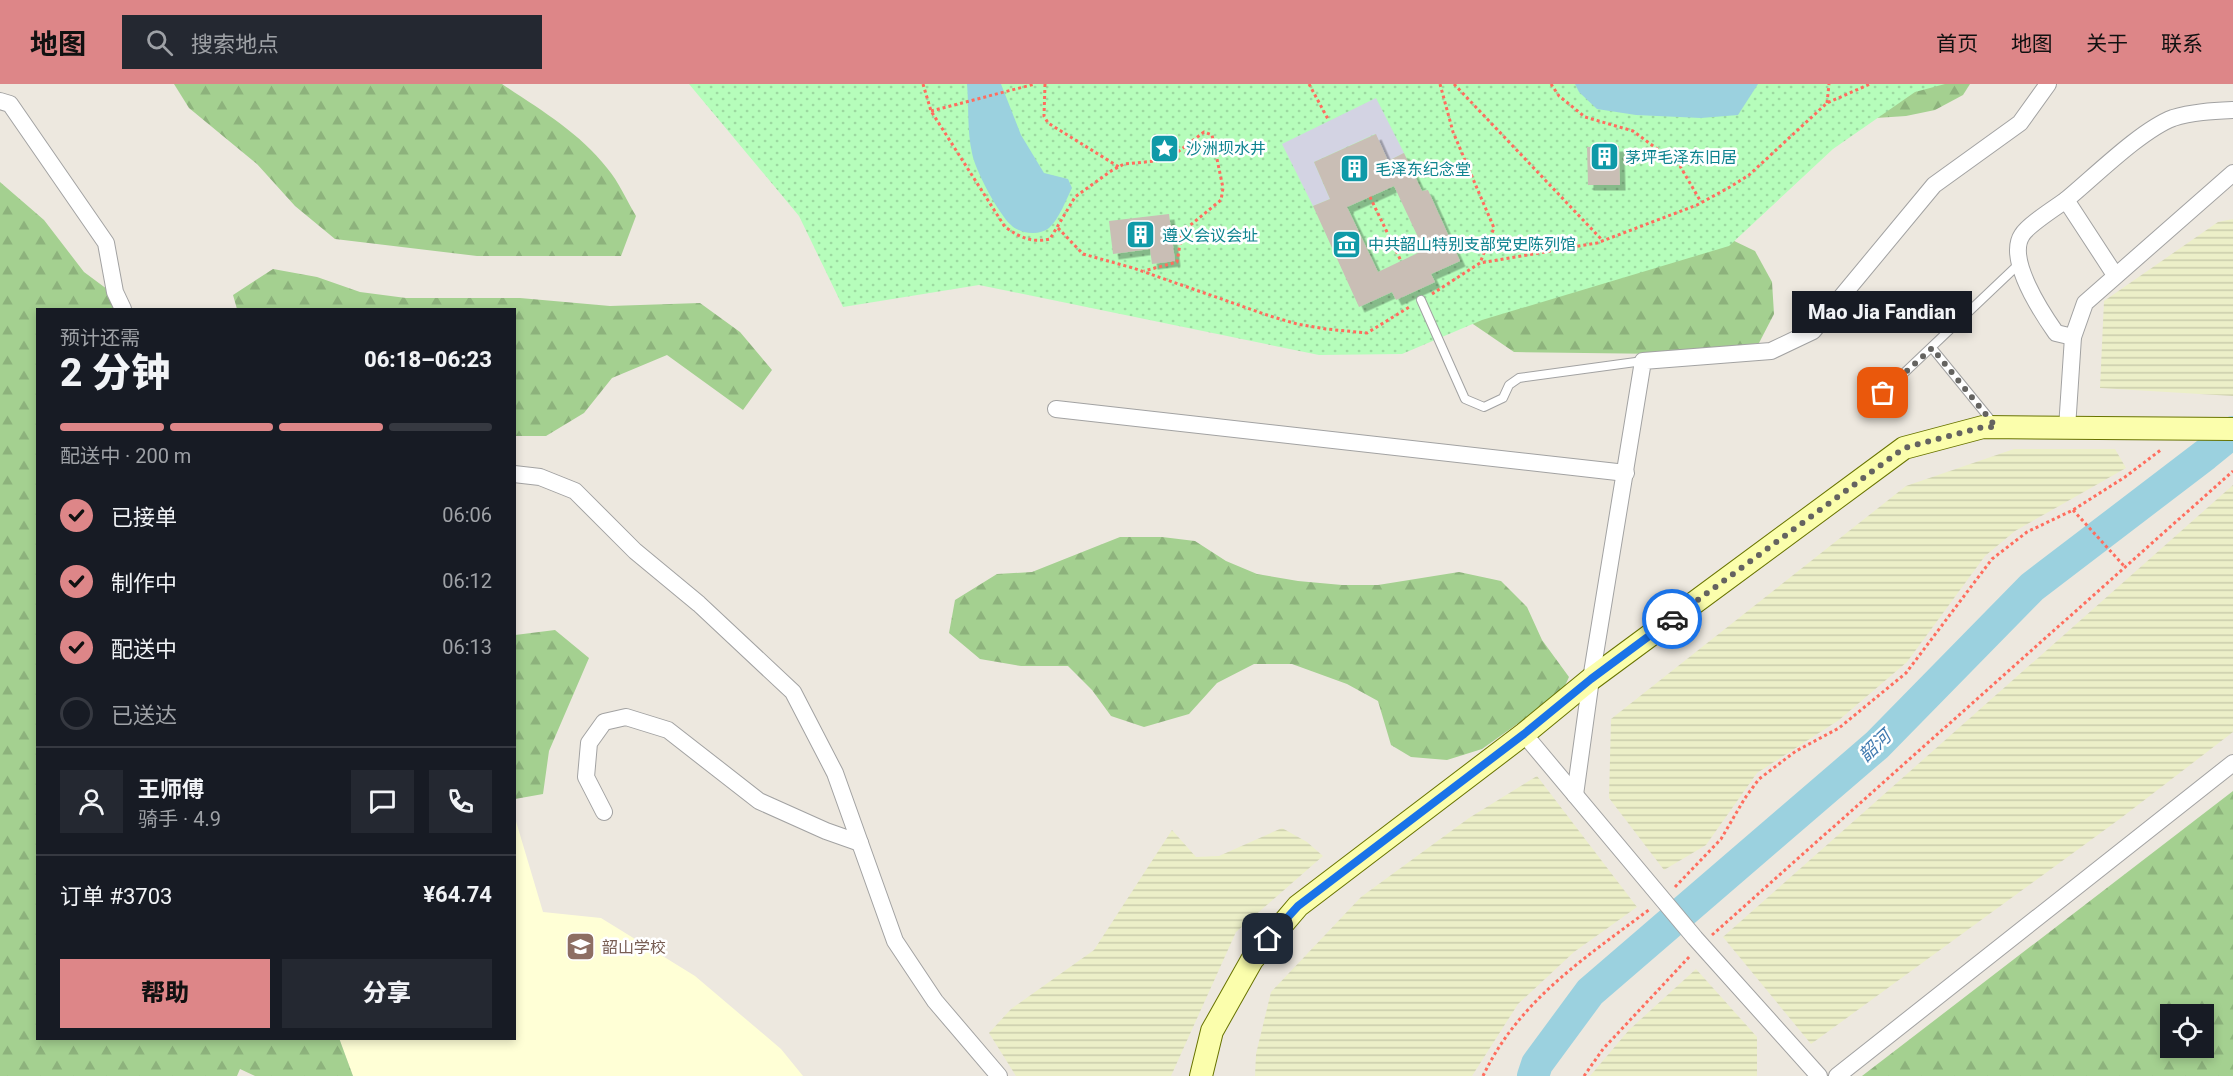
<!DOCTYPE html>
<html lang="zh">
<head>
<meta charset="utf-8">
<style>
  :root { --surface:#171b24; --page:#242831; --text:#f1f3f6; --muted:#9ea1a6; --line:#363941; --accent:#dd8688 }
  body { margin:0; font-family:Roboto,"Noto Sans SC",sans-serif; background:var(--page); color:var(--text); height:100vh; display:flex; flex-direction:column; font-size:22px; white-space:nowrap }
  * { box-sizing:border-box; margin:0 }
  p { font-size:20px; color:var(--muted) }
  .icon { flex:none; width:33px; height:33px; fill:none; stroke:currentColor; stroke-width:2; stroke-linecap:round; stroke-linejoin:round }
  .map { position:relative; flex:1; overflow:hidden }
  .sheet { position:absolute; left:36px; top:224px; width:480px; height:732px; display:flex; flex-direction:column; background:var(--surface); border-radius:0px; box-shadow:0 3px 9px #0003 }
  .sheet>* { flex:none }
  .tools { position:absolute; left:2160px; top:920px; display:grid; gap:12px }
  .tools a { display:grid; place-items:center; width:54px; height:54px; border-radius:0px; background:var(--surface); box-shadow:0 3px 9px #0003; font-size:30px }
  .pin { position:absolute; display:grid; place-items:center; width:51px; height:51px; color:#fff; margin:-26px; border-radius:12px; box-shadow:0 3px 9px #0006 }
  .courier { position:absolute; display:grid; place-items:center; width:60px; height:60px; margin:-30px; border:4px solid #1a73e8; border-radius:50%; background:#fff; color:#222; box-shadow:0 2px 8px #0007 }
  .bubble { position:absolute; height:42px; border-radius:0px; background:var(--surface); box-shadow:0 3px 9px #0003; font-size:20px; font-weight:800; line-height:42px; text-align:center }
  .head em { font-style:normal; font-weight:800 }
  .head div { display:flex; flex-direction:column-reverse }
  .head { display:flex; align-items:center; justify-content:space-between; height:102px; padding:0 24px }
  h1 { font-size:39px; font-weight:800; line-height:45px }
  .bar { display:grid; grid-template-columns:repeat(4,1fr); gap:9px 6px; align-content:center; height:72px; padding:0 24px }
  .bar i { height:8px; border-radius:4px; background:var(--line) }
  .bar .active { background:var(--accent) }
  .bar p { grid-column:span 4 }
  .line { display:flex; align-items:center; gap:15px; padding:0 24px; border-top:2px solid var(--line) }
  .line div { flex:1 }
  .round { display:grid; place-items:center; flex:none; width:63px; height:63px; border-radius:0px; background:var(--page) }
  ol { padding:0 24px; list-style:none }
  li { display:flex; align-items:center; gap:18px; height:66px }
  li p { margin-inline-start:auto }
  li .icon { padding:6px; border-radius:50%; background:var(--accent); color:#111; stroke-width:4 }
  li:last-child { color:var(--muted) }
  li i { width:33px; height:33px; border:3px solid var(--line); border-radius:50% }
  .action { display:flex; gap:12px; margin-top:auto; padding:12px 24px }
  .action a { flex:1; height:69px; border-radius:0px; background:var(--accent); color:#111; font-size:24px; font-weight:800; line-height:69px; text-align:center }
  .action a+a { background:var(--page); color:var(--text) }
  header { display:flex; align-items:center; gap:36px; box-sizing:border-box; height:84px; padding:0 30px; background:var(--accent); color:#111 }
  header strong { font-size:28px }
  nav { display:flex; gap:33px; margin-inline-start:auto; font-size:21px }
  .search { width:420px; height:54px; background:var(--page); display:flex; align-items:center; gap:15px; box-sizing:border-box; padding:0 21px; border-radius:0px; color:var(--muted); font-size:22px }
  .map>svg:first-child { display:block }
  .education { fill:#ffffd6 }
  .farmland { fill:url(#farmland-rules) }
  .forest { fill:url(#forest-firs); fill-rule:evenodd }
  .park { fill:url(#park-dots) }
  .plaza { fill:#d3d3e3 }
  .water { fill:#9bd1df }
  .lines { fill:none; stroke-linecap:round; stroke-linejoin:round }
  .river { stroke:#9bd1df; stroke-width:32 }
  .building { fill:#c9beb5; fill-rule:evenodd; filter:url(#shadow) }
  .lane-casing { stroke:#a2a2a2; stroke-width:10 }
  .street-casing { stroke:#a2a2a2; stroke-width:18 }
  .secondary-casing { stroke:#687300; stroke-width:24 }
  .path { stroke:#ff6d5e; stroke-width:3; stroke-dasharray:3 3; stroke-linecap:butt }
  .lane { stroke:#fff; stroke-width:8 }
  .street { stroke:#fff; stroke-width:16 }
  .secondary { stroke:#fbfeac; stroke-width:22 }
  .done { stroke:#646360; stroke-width:6; stroke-dasharray:0 10.8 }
  .route { stroke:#1a73e8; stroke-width:8 }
  .labels { text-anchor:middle; stroke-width:5; stroke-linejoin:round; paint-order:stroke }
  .culture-label { font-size:16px; fill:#0d838f; stroke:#fff; text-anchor:start }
  .education-label { font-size:16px; fill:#785e54; stroke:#fff; text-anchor:start }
  .water-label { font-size:18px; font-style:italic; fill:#417ab0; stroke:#fff }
</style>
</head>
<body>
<header>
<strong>地图</strong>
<div class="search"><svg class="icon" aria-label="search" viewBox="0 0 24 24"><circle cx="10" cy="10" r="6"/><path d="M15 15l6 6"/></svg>搜索地点</div>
<nav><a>首页</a><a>地图</a><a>关于</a><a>联系</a></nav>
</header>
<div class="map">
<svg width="2233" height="992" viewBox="0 0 2233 992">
  <defs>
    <pattern id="farmland-rules" width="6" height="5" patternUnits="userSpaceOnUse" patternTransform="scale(1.5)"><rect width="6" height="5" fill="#ecefc8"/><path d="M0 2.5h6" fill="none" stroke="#caccab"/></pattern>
    <pattern id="forest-firs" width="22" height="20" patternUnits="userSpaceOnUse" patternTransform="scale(1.5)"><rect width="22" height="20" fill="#a4d090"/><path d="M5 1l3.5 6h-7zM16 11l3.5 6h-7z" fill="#8db27c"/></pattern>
    <pattern id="park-dots" width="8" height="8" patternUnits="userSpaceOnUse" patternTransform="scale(1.5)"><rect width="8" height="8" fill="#b6fdbb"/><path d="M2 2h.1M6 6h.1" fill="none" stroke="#9cd8a0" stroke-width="1.8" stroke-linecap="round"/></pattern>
    <filter id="shadow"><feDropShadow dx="5.5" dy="5.5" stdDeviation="0" flood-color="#0004"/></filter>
  </defs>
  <rect width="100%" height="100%" fill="#ede8df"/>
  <path class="education" d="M515,734L543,828L601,834L695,892L781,965L803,992H353L339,954H514Z"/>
  <g class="farmland">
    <path d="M2233,135V312L2100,304L2104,217L2218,138Z"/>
    <path d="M2014,365H2115L2126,384L2015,447L1985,472L1907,578L1839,636L1757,689L1706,761L1664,786L1609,714L1611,635L1906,402Z"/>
    <path d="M2233,401V648L2121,734L1811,960L1723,853Z"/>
    <path d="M1537,692L1637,823L1574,868L1518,920L1472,992H1255L1256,970L1271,908L1361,813L1469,734Z"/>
    <path d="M1282,744L1307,758L1323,772L1236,848L1171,992H1016L989,949L1011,925L1094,866L1172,746L1196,773L1219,772Z"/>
    <path d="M1696,885L1757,953V992H1590L1629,946Z"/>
  </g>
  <g class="forest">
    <path d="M174,0H502C539,25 579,48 607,84C619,98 627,117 636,132L621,172H477L335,155L295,122L257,80L189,24Z"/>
    <path d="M1811,0H1970L1963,11L1935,26L1906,32L1876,34Z"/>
    <path d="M0,98L44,136L84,188L119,214L123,225H38V954H339L353,992H255L240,985L237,992H0Z"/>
    <path d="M1728,154L1755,167L1772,198L1774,230L1759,259L1711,268L1665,270L1514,268L1470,238Z"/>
    <path d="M273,185L317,193L360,208L406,214H520L610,222L700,219L740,248L772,286L743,326L667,271L612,294L584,329L546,352H515L514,225H237L233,211Z"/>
    <path d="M1120,453H1162L1195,457L1226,477L1257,490L1298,497L1342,501H1378L1459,488L1501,497L1527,523L1542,556L1569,593L1562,608L1482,665L1447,676L1411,673L1391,661L1378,617L1347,600L1292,580H1254L1217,599L1189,630L1144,643L1111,632L1092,606L1068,582H1021L980,575L949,549L955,516L997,490L1032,488Z"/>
    <path d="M555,546L589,574L549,667L543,710L515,715V551Z"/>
    <path d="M2233,707V992H1862ZM2170,930H2204V963H2170Z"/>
  </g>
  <path class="park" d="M689,0H1945L1915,8L1833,65L1729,162L1482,236L1402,270L1319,271L979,201L843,223L799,132Z"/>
  <path class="plaza" d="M1376,14L1404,69L1388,77L1375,50L1314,78L1330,115L1313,122L1282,60Z"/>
  <g class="water">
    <path d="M967,0H1001L1021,51L1044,89L1068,95L1072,104C1066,116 1059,135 1049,144C1039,152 1020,150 1011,141C998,129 975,86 972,69C967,47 969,22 967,0Z"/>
    <path d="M1575,0H1758L1738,31L1701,34L1636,31L1597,25L1579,8Z"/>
  </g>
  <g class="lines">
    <path class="river" d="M1533,992L1537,980L1590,908L1877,661L2032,503L2205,371L2233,348"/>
  </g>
  <g class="building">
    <path d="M1376,50L1388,77L1404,69L1422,107L1428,106L1460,177L1431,190L1435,198L1396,216L1392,208L1359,223L1313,122L1330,115L1314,78ZM1394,102L1424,166L1378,188L1347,123Z"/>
    <path d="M1619,62L1620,101H1588L1587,63Z"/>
    <path d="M1169,130L1175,177L1152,180L1150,165L1113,170L1109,137Z"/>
  </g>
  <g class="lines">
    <defs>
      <g id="lane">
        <path d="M1421,216L1465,315L1484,323L1503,314L1509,301L1519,294L1643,277"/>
        <path d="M1932,264L1994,340"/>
        <path d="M1883,309L2020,179"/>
      </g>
      <g id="street">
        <path d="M0,17L10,20L106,159L115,208L123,225"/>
        <path d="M2066,116C2055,124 2028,141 2022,151C2006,175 2042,229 2056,249L2073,253"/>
        <path d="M2115,191L2066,116C2094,93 2141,46 2173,34C2192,28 2213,27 2233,26"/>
        <path d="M1056,325L1626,389"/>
        <path d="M2067,344L2073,253L2085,219L2233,89"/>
        <path d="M514,390L540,393L575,407L635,467L699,520L793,608L835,689L895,857L935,917L999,992"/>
        <path d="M1524,650L1695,854L1819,992"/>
        <path d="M1575,711L1591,595L1643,277L1771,267L1813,247L1934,101L2020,39L2048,0"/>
        <path d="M604,728L586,693L589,659L604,638L626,633L668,646L759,717L826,747L860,759"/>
        <path d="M1837,992L2233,679"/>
      </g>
      <path id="secondary" d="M1201,992L1212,947L1252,876L1298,822L1524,650L1591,595L1904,364L1983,343L2233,345"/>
    </defs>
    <use href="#lane" class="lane-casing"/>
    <use href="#street" class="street-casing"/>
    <use href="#secondary" class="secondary-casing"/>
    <g class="path">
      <path d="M923,0L931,27L1005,143C1021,154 1032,159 1050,155L1075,113L1111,87L1124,80L1156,77L1175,70L1204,48L1212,51L1223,104L1221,116L1182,148L1177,178L1144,187"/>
      <path d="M1045,0L1044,32L1048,39L1119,83"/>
      <path d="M1309,0L1329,37"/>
      <path d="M1440,0L1453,48L1494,144L1480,179"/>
      <path d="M1454,0L1603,157"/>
      <path d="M1551,0L1559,12L1585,33L1633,47L1680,82L1701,118"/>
      <path d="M1827,19L1829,0"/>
      <path d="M931,27L1035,0"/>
      <path d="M1370,113L1401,177"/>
      <path d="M1058,144L1083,170L1133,184L1270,232L1297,240L1326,245L1367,249L1411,222"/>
      <path d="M1432,210L1480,179L1597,159L1697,121L1730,103L1749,91L1827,19L1870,0"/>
      <path d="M2073,426L2125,483"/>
      <path d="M1675,803L1721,755L1745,714L1759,695L1796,667L1839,644L1906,589L1992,475L2027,448L2073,426L2125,393L2162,365"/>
      <path d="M1712,851L2233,387"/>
      <path d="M1483,992C1519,916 1585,874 1650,825"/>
      <path d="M1584,992L1603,965L1690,872"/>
    </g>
    <use href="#lane" class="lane"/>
    <use href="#street" class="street"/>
    <use href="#secondary" class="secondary"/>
  </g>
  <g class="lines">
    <path class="done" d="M1672,535L1904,364L1983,343H1996L1932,264L1883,309"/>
    <path class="route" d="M1268,855L1298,822L1524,650L1591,595L1672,535"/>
  </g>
  <defs>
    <symbol id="sight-square" viewBox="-11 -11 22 22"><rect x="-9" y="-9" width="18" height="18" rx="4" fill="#0f9aa8" stroke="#fff"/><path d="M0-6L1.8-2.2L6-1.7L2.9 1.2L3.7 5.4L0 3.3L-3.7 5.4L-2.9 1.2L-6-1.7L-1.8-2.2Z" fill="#fff"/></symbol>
    <symbol id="building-square" viewBox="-11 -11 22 22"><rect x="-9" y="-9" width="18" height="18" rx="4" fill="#0f9aa8" stroke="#fff"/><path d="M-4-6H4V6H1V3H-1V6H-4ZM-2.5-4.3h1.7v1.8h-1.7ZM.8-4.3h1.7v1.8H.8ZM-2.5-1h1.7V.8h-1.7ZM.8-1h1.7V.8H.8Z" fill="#fff"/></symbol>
    <symbol id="museum-square" viewBox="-11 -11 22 22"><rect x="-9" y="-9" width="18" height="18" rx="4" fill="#0f9aa8" stroke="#fff"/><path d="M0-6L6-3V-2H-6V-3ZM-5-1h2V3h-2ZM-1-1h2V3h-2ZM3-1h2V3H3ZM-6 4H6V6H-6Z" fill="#fff"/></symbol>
    <symbol id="school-square" viewBox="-11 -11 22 22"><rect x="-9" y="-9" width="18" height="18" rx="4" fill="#8d6e63" stroke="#fff"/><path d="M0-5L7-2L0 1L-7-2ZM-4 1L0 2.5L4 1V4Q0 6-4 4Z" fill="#fff"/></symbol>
  </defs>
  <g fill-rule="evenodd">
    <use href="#sight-square" x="1148" y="48" width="33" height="33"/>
    <use href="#building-square" x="1588" y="56" width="33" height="33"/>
    <use href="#building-square" x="1338" y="68" width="33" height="33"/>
    <use href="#building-square" x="1124" y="134" width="33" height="33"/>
    <use href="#museum-square" x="1330" y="144" width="33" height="33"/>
    <use href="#school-square" x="564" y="846" width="33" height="33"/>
  </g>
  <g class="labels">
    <g class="culture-label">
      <text x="1186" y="70">沙洲坝水井</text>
      <text x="1625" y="79">茅坪毛泽东旧居</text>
      <text x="1375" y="91">毛泽东纪念堂</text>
      <text x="1162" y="157">遵义会议会址</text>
      <text x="1368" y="166">中共韶山特别支部党史陈列馆</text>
    </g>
    <g class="education-label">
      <text x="602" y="869">韶山学校</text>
    </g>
    <g class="water-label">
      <text transform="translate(1875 662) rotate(-43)" y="6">韶河</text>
    </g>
  </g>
</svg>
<div class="tools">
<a><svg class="icon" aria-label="locate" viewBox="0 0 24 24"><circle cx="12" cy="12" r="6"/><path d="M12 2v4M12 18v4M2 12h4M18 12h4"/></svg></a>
</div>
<div class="pin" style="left:1883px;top:309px;background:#ea580c"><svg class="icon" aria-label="bag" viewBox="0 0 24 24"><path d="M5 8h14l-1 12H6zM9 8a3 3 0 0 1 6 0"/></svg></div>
<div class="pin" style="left:1268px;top:855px;background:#1f2937"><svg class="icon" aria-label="home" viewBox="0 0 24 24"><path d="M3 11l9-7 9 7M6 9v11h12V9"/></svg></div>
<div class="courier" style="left:1672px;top:535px"><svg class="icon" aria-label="car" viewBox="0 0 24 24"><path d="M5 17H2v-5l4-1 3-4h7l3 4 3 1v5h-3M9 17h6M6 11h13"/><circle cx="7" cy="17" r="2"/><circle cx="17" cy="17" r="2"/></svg></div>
<div class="bubble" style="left:1792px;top:207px;width:180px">Mao Jia Fandian</div>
<section class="sheet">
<div class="head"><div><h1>2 分钟</h1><p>预计还需</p></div><em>06:18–06:23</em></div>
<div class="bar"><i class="active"></i><i class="active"></i><i class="active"></i><i></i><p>配送中 · 200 m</p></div>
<ol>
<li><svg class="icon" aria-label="check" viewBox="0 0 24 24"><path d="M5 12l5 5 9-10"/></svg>已接单<p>06:06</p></li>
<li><svg class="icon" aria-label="check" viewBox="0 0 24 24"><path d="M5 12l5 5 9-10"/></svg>制作中<p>06:12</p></li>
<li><svg class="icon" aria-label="check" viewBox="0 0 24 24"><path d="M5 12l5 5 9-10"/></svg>配送中<p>06:13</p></li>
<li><i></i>已送达</li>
</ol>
<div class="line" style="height:108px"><a class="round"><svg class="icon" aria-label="person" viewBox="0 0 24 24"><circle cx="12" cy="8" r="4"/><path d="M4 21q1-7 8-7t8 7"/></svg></a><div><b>王师傅</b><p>骑手 · 4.9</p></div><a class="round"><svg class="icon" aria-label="chat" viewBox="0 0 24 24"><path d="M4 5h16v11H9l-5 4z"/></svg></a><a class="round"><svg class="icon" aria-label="phone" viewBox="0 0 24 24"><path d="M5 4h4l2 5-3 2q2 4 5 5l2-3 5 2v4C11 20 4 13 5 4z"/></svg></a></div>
<div class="line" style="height:78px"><div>订单 #3703</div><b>¥64.74</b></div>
<div class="action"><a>帮助</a><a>分享</a></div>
</section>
</div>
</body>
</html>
